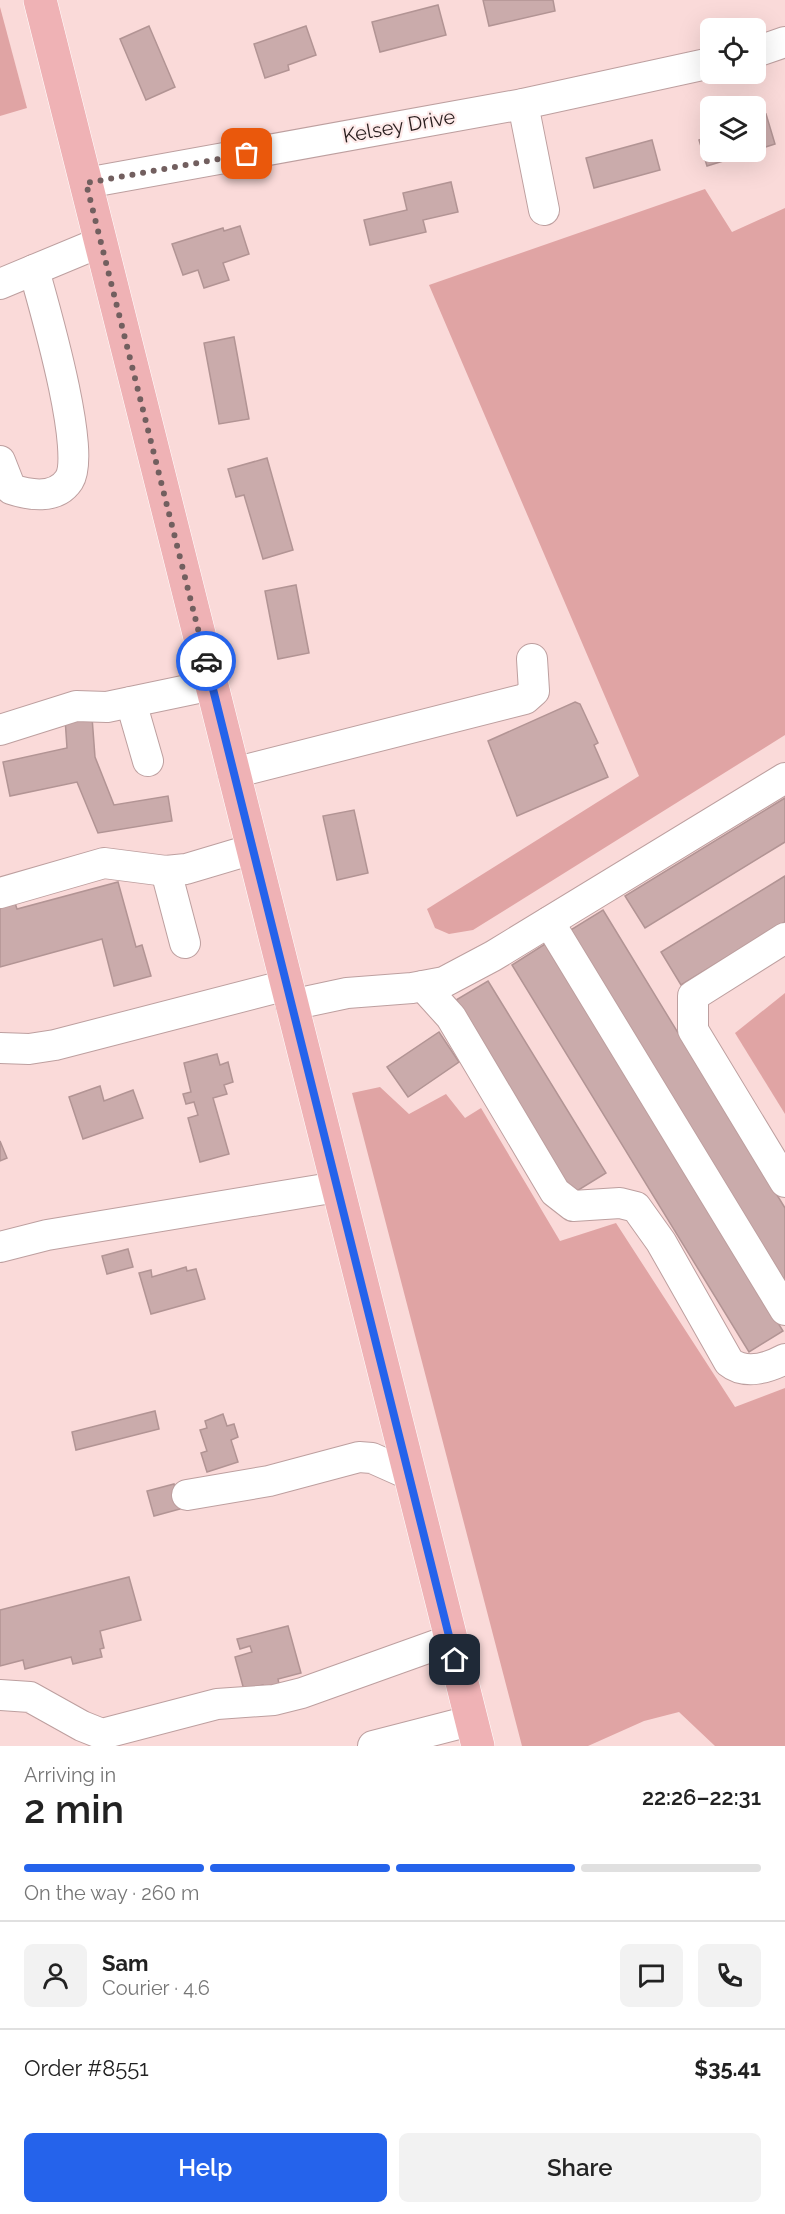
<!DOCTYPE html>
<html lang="en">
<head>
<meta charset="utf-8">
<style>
  :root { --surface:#fff; --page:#f2f2f2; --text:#222; --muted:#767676; --line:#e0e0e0; --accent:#2563eb }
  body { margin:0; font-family:Raleway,sans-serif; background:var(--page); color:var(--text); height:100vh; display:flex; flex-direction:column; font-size:22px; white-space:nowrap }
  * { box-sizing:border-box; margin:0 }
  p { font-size:20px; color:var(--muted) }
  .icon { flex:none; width:33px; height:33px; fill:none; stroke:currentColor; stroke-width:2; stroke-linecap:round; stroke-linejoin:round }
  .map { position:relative; height:1746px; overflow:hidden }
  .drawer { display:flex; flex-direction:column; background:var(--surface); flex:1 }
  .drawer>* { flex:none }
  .buttons { position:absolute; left:700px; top:18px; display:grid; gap:12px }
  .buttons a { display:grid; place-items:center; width:66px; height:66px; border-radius:9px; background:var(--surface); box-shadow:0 6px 24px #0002; font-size:30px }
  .pin { position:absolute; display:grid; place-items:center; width:51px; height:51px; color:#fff; margin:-26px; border-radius:12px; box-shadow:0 3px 9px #0006 }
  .courier { position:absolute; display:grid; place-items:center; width:60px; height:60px; margin:-30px; border:4px solid #2563eb; border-radius:50%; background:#fff; color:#222; box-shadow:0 2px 8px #0007 }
  .summary em { font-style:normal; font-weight:600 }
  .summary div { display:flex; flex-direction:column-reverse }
  .summary { display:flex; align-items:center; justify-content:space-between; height:102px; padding:0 24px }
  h1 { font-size:39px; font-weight:600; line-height:45px }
  .bar { display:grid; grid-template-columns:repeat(4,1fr); gap:9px 6px; align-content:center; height:72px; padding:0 24px }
  .bar i { height:8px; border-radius:4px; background:var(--line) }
  .bar .selected { background:var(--accent) }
  .bar p { grid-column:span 4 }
  .line { display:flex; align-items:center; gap:15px; padding:0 24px; border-top:2px solid var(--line) }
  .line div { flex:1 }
  .round { display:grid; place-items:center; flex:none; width:63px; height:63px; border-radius:9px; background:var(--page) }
  .cta { display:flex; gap:12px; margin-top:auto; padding:12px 24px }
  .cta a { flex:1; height:69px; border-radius:9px; background:var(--accent); color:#fff; font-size:24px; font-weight:600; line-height:69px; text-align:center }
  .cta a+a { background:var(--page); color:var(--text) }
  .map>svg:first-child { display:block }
  .green { fill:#e0a4a4 }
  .building { fill:#caabab; stroke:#b29494; stroke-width:1.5 }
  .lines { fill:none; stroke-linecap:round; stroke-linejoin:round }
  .minor-casing { stroke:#bd9f9f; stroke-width:32 }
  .major-casing { stroke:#fff; stroke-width:34 }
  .minor { stroke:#fff; stroke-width:30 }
  .major { stroke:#efb2b5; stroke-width:33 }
  .done { stroke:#725f5f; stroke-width:6; stroke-dasharray:0 10.8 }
  .route { stroke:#2563eb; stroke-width:8 }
  .labels { text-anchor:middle; stroke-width:4.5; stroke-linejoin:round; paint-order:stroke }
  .street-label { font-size:20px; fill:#281d1d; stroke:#feebea }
</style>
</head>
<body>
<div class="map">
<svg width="785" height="1746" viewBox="0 0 785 1746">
  <rect width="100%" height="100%" fill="#fadad9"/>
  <g class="green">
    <path d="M0,7L27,108L0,116Z"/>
    <path d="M705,189L732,232L785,208V735L473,930L449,934L435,928L427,909L639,776L429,285Z"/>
    <path d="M785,993V1114L735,1033Z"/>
    <path d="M380,1087L409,1114L446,1094L465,1118L481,1108L560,1241L616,1223L735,1407L785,1388V1746H715L679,1712L644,1721L588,1746H522L352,1093Z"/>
  </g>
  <g class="building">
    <path d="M483,0H553L555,11L489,26Z"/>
    <path d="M438,5L446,35L380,52L372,22Z"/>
    <path d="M149,26L175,87L146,100L120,39Z"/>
    <path d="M306,26L316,55L288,65L289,70L265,78L254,44Z"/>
    <path d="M766,114L775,144L756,150V117Z"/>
    <path d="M711,136V152H752L707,166L699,140Z"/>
    <path d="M652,140L660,170L594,188L586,158Z"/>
    <path d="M451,182L458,212L423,220L426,232L370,245L364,220L407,210L403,193Z"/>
    <path d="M240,226L249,254L223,263L229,280L204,288L198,270L183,275L172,244L223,228L224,231Z"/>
    <path d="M234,337L249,419L219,424L204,343Z"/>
    <path d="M267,458L293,550L263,559L244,495L236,497L228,469Z"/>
    <path d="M296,585L309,653L278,659L265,591Z"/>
    <path d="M575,702L580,704L598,743L594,745L608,777L517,816L488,741Z"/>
    <path d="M92,717L95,757L114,805L168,796L172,821L98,833L77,782L10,796L3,762L67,748L65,718Z"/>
    <path d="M785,798V842L645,928L625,896Z"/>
    <path d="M354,810L368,873L337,880L323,816Z"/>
    <path d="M785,876V922L681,985L661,952Z"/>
    <path d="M118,882L136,947L142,945L151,976L114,986L102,939L0,967V901L13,897L17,909Z"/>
    <path d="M603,910L785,1208V1283L569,931Z"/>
    <path d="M545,944L783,1331L749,1352L512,965Z"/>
    <path d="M488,981L606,1173L572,1194L456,1000Z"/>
    <path d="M439,1032L459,1062L408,1097L387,1067Z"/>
    <path d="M217,1054L220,1065L228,1062L233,1082L224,1085L227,1094L213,1098L229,1154L200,1162L188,1118L198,1115L194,1102L186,1104L183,1094L191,1092L184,1063Z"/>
    <path d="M100,1086L104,1101L133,1090L143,1118L83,1139L69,1097Z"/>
    <path d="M0,1141L7,1158L0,1161Z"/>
    <path d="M128,1249L133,1267L107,1274L102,1256Z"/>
    <path d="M186,1267L187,1271L196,1269L205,1299L151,1314L139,1273L151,1270L152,1277Z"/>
    <path d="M155,1411L159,1429L76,1450L72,1432Z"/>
    <path d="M223,1414L227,1426L234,1424L238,1437L231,1440L238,1462L207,1472L201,1453L207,1451L200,1430L207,1428L205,1421Z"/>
    <path d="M174,1484L180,1509L154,1516L147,1491Z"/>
    <path d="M129,1577L141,1620L100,1631L104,1648L100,1649L102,1657L73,1664L71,1657L25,1669L23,1660L0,1666V1610Z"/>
    <path d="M288,1626L301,1673L278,1679L280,1689L265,1693L263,1685L244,1690L235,1657L252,1652L250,1646L240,1649L237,1639Z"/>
  </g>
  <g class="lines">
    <defs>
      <g id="minor">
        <path d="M756,52L785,42"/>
        <path d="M523,104L544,210"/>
        <path d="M86,183L523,104L711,63"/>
        <path d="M0,284L101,242"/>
        <path d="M0,461L11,489C29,495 56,500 69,480C87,452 44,306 34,270"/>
        <path d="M131,702L148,761"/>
        <path d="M0,730L76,706L107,707L212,685"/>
        <path d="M233,773L525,699L534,691L532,659"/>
        <path d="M166,871L185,943"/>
        <path d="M0,893L104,863L166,871L186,869L253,849"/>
        <path d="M549,922L785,1310"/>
        <path d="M785,938L693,996V1030L785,1182"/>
        <path d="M423,986L451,1017L555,1192L573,1206L620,1203L636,1207L661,1242L729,1362C745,1375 768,1368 785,1359"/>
        <path d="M291,1005L347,993L412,988L444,982L493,956L785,778"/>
        <path d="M0,1048L29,1049L55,1045L287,985"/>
        <path d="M0,1247L47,1235L337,1187"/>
        <path d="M187,1495L269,1481L359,1457L372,1458L408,1474"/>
        <path d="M0,1695L30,1697L82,1726L102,1734L217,1704L274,1700L302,1693L450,1640"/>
        <path d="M373,1746L470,1721"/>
      </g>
      <path id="major" d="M40,0L478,1746"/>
    </defs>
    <use href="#minor" class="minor-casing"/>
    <use href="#major" class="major-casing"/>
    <use href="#minor" class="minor"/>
    <use href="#major" class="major"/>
  </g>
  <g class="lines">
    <path class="done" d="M206,661L86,183L247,154"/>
    <path class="route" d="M206,661L455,1660"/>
  </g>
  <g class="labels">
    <g class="street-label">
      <text transform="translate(399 126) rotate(-10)" y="7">Kelsey Drive</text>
    </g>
  </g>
</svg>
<div class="buttons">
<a><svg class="icon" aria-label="locate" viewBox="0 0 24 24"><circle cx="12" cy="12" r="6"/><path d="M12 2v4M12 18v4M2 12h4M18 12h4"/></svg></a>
<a><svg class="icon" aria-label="layers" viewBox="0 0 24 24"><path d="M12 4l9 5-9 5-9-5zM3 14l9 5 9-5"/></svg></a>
</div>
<div class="pin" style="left:247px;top:154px;background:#ea580c"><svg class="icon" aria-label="bag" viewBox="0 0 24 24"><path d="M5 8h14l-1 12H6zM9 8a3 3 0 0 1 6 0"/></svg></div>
<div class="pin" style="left:455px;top:1660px;background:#1f2937"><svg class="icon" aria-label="home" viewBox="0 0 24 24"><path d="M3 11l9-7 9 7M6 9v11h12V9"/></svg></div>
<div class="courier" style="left:206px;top:661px"><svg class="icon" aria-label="car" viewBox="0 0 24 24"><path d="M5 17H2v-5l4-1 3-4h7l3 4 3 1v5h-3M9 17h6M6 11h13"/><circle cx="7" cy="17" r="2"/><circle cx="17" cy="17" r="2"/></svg></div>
</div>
<section class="drawer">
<div class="summary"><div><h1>2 min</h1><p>Arriving in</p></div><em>22:26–22:31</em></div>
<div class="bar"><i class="selected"></i><i class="selected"></i><i class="selected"></i><i></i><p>On the way · 260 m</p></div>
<div class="line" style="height:108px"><a class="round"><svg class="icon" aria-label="person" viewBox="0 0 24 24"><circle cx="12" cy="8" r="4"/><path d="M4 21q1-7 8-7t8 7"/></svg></a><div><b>Sam</b><p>Courier · 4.6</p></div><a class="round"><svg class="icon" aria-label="chat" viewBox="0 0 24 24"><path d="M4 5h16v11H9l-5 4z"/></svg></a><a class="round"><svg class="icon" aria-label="phone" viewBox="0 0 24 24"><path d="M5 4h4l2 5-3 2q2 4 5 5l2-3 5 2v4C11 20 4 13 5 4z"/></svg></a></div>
<div class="line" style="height:78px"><div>Order #8551</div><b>$35.41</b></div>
<div class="cta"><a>Help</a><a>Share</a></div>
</section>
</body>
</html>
